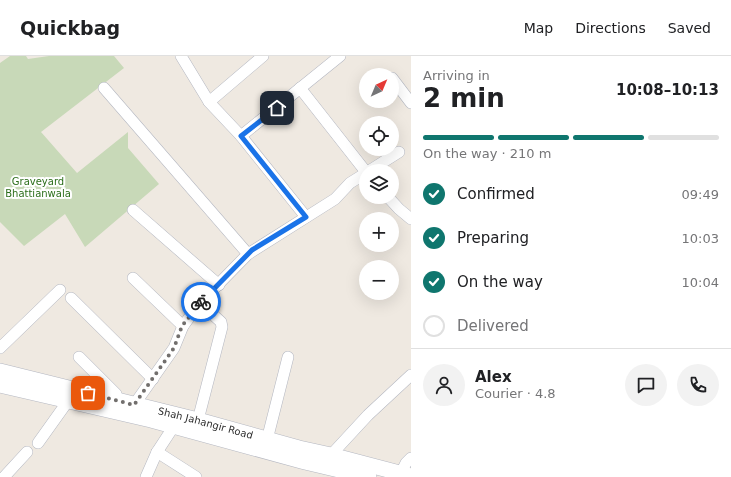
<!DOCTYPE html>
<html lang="en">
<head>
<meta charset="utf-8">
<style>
  :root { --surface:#fff; --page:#f2f2f2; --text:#202124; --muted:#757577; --line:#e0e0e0; --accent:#0f766e }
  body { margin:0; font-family:"DejaVu Sans",sans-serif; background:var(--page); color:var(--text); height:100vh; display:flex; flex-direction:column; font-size:15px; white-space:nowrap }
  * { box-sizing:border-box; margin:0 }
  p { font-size:13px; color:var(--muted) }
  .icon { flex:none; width:22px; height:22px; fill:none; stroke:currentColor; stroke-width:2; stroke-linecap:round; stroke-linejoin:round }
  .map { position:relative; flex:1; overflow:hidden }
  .side { display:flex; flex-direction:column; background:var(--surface); width:320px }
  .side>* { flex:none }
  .needle { width:26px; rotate:44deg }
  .buttons { position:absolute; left:359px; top:12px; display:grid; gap:8px }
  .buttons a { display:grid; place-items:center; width:40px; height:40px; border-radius:50%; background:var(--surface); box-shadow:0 4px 16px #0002; font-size:20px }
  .pin { position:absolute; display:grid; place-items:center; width:34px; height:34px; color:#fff; margin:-17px; border-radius:8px; box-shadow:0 2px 6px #0006 }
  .courier { position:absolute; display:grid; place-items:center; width:40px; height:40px; margin:-20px; border:3px solid #1a73e8; border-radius:50%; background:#fff; color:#222; box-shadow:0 1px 5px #0007 }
  .headline em { font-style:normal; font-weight:800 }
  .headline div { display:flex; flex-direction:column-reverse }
  .headline { display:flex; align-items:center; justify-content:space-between; height:68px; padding:0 12px }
  h1 { font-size:26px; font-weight:800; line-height:30px }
  .bar { display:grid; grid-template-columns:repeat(4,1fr); gap:6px 4px; align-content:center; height:48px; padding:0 12px }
  .bar i { height:5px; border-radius:3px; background:var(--line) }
  .bar .on { background:var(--accent) }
  .bar p { grid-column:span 4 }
  .line { display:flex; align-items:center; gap:10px; padding:0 12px; border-top:1px solid var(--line) }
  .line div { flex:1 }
  .round { display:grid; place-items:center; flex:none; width:42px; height:42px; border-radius:21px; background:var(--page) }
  ol { padding:0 12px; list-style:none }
  li { display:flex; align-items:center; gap:12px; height:44px }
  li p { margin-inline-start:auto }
  li .icon { padding:4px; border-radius:50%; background:var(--accent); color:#fff; stroke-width:4 }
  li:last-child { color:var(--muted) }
  li i { width:22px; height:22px; border:2px solid var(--line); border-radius:50% }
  header { display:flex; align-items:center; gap:24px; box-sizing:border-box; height:56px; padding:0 20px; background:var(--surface); border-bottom:1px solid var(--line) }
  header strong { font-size:19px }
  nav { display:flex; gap:22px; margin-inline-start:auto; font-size:14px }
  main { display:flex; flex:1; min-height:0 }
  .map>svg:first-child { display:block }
  .cemetery { fill:#c8d9b8 }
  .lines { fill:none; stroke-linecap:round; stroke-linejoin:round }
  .street-casing { stroke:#b4b7c1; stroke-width:12 }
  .secondary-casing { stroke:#b4b7c1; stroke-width:16 }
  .street { stroke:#fff; stroke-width:11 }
  .secondary { stroke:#fff; stroke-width:15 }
  .done { stroke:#726f6d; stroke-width:4; stroke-dasharray:0 7.2 }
  .route { stroke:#1a73e8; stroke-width:5 }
  .labels { text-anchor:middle; stroke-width:4; stroke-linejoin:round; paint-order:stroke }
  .park-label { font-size:10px; fill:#2c6e1b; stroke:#fff }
  .street-label { font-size:10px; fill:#2e2e2e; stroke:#fff }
</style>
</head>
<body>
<header>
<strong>Quickbag</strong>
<nav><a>Map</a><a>Directions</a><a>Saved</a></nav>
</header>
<main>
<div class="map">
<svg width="411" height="421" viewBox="0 0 411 421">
  <rect width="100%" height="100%" fill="#efe9e1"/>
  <path class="cemetery" d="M10,0H26L28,3L49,0H114L124,12L41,76L77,117L128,76V92L159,128L85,191L65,158L24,190L0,166V7Z"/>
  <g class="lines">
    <defs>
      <g id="street">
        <path d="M181,0L209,46"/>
        <path d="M392,22L411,47"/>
        <path d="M104,32L248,198"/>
        <path d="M300,32L366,116"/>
        <path d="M241,80L209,46L263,0"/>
        <path d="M369,115L399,96"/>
        <path d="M388,141L399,153L411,163"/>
        <path d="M133,154L219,229"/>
        <path d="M306,161L241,80L340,0"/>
        <path d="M133,222L183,270"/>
        <path d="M71,242L153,323"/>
        <path d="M0,292L60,234"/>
        <path d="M79,301L116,338L117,344"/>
        <path d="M134,349L174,292L183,270L200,247L248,198L335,143L350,127L366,117"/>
        <path d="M198,364L222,271L221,266L200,247"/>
        <path d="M267,384L288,301"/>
        <path d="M38,387L68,345"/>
        <path d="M157,396L196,421"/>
        <path d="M331,399L368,359L411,319"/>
        <path d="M401,417L406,407L411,402"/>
        <path d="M4,421L27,396"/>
        <path d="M146,421L157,396L174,370"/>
      </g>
      <g id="secondary">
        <path id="s1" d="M0,315L198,364L299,392L331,399L411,420"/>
        <path d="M0,329L151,364L305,406L369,421"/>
      </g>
    </defs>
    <use href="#street" class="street-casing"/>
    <use href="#secondary" class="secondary-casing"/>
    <use href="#street" class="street"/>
    <use href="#secondary" class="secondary"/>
  </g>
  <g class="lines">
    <path class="done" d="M88,337L134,349L174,292L182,270L201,246"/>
    <path class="route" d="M201,246L252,194L306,161L241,80L277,52"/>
  </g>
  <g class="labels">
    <g class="park-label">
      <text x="38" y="129">Graveyard<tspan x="38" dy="12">Bhattianwala</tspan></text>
    </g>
    <g class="street-label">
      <text dy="4" stroke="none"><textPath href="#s1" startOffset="212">Shah Jahangir Road</textPath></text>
    </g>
  </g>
</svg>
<div class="buttons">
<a><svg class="needle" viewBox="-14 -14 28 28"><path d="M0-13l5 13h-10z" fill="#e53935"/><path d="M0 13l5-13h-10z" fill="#757577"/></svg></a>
<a><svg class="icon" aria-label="locate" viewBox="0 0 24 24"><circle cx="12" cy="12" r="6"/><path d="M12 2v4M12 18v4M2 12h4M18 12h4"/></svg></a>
<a><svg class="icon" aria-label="layers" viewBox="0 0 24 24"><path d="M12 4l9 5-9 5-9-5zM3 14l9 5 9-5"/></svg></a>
<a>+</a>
<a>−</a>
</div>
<div class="pin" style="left:88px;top:337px;background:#ea580c"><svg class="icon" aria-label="bag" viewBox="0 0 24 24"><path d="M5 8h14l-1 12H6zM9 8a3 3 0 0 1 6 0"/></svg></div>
<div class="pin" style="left:277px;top:52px;background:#1f2937"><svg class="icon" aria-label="home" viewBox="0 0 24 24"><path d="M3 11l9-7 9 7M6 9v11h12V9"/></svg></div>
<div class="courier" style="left:201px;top:246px"><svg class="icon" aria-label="bike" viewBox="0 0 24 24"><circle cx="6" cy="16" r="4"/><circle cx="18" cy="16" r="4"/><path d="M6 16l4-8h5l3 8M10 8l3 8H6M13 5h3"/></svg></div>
</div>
<section class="side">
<div class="headline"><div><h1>2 min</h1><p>Arriving in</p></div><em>10:08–10:13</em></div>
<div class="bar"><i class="on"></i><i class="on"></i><i class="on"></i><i></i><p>On the way · 210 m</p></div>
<ol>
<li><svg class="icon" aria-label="check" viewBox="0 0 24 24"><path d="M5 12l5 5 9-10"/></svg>Confirmed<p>09:49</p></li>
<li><svg class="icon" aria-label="check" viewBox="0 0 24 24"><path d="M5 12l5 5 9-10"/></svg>Preparing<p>10:03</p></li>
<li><svg class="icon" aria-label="check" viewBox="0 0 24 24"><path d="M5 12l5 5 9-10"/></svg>On the way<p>10:04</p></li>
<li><i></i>Delivered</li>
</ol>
<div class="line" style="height:72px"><a class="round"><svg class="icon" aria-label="person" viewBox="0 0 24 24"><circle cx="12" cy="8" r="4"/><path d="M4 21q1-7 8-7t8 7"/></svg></a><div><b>Alex</b><p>Courier · 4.8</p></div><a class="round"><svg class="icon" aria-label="chat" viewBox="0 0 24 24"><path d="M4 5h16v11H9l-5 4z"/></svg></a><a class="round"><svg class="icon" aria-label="phone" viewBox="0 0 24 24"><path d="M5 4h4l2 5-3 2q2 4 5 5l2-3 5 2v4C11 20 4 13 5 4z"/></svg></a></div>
</section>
</main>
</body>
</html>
